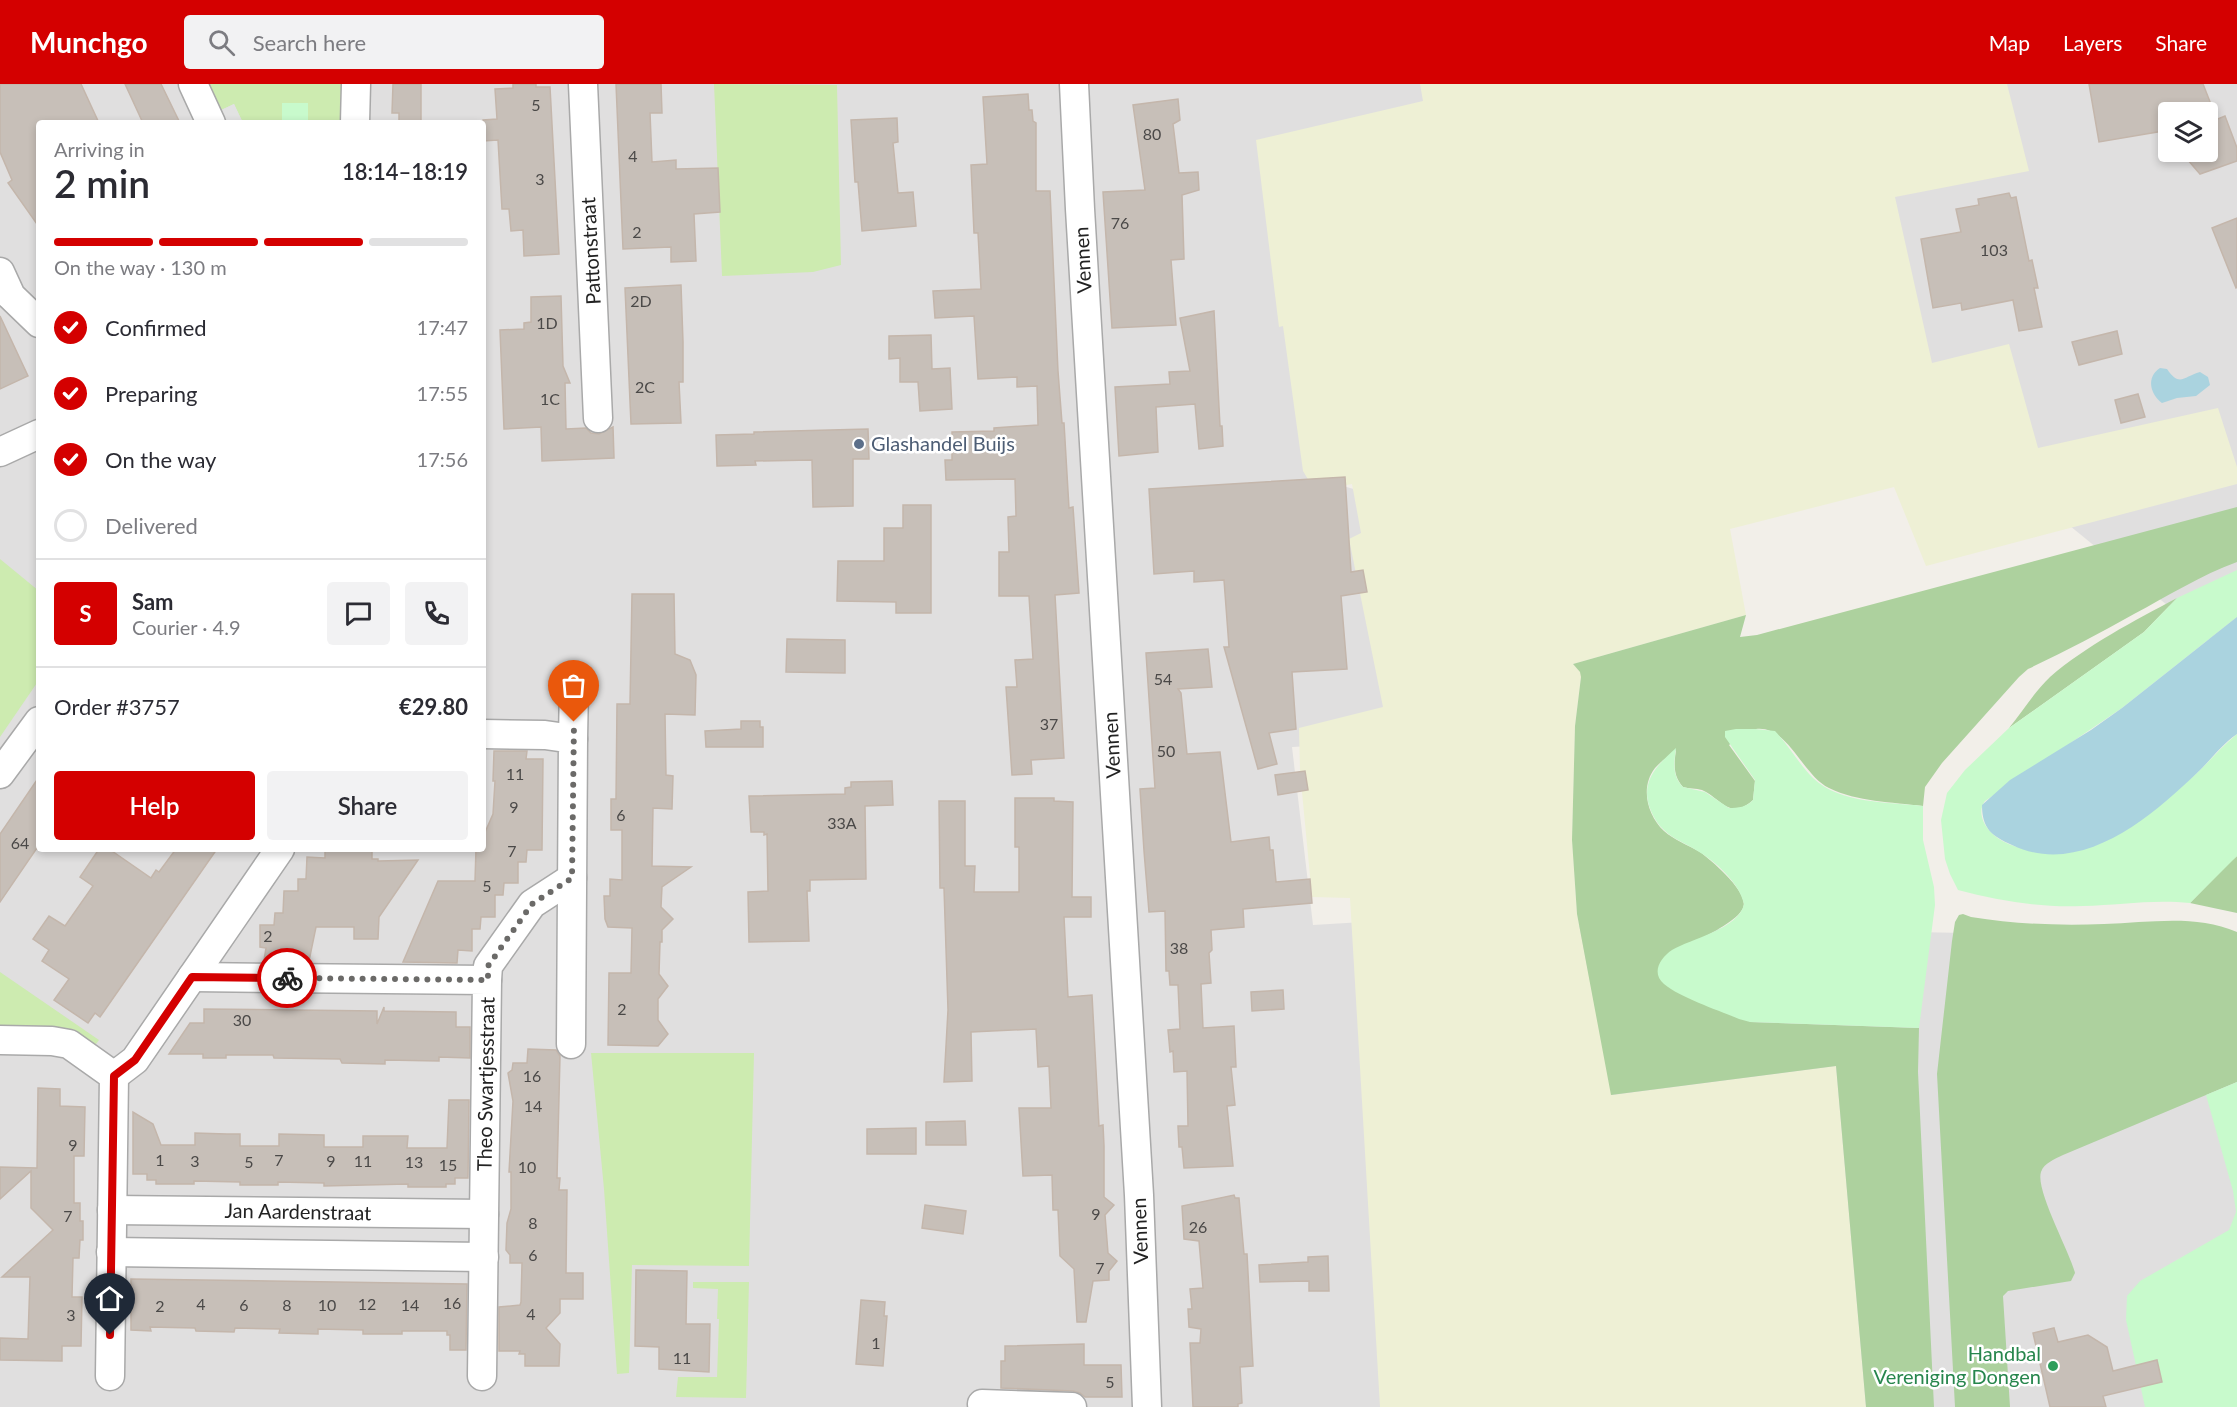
<!DOCTYPE html>
<html lang="en">
<head>
<meta charset="utf-8">
<style>
  :root { --surface:#fff; --page:#f2f2f3; --text:#2b2b33; --muted:#7c7c81; --line:#e1e1e2; --accent:#d40000 }
  body { margin:0; font-family:Lato,sans-serif; background:var(--page); color:var(--text); height:100vh; display:flex; flex-direction:column; font-size:22px; white-space:nowrap }
  * { box-sizing:border-box; margin:0 }
  p { font-size:20px; color:var(--muted) }
  .icon { flex:none; width:33px; height:33px; fill:none; stroke:currentColor; stroke-width:2; stroke-linecap:round; stroke-linejoin:round }
  .map { position:relative; flex:1; overflow:hidden }
  .drawer { position:absolute; left:36px; top:36px; width:450px; height:732px; display:flex; flex-direction:column; background:var(--surface); border-radius:6px; box-shadow:0 3px 9px #0003 }
  .drawer>* { flex:none }
  .controls { position:absolute; left:2158px; top:18px; display:grid; gap:12px }
  .controls a { display:grid; place-items:center; width:60px; height:60px; border-radius:6px; background:var(--surface); box-shadow:0 3px 9px #0003; font-size:30px }
  .pin { position:absolute; display:grid; place-items:center; width:51px; height:51px; color:#fff; margin:-62px -26px; border-radius:50% 50% 50% 0; rotate:-45deg; box-shadow:0 0 6px #0007 }
  .pin .icon { rotate:45deg }
  .courier { position:absolute; display:grid; place-items:center; width:60px; height:60px; margin:-30px; border:4px solid #d40000; border-radius:50%; background:#fff; color:#222; box-shadow:0 2px 8px #0007 }
  .headline em { font-style:normal; font-weight:600 }
  .headline div { display:flex; flex-direction:column-reverse }
  .headline { display:flex; align-items:center; justify-content:space-between; height:102px; padding:0 18px }
  h1 { font-size:39px; font-weight:600; line-height:45px }
  .bar { display:grid; grid-template-columns:repeat(4,1fr); gap:9px 6px; align-content:center; height:72px; padding:0 18px }
  .bar i { height:8px; border-radius:4px; background:var(--line) }
  .bar .current { background:var(--accent) }
  .bar p { grid-column:span 4 }
  .line { display:flex; align-items:center; gap:15px; padding:0 18px; border-top:2px solid var(--line) }
  .line div { flex:1 }
  .round { display:grid; place-items:center; flex:none; width:63px; height:63px; border-radius:6px; background:var(--page) }
  ol { padding:0 18px; list-style:none }
  li { display:flex; align-items:center; gap:18px; height:66px }
  li p { margin-inline-start:auto }
  li .icon { padding:6px; border-radius:50%; background:var(--accent); color:#fff; stroke-width:4 }
  li:last-child { color:var(--muted) }
  li i { width:33px; height:33px; border:3px solid var(--line); border-radius:50% }
  .cta { display:flex; gap:12px; margin-top:auto; padding:12px 18px }
  .cta a { flex:1; height:69px; border-radius:6px; background:var(--accent); color:#fff; font-size:24px; font-weight:600; line-height:69px; text-align:center }
  .cta a+a { background:var(--page); color:var(--text) }
  header { display:flex; align-items:center; gap:36px; box-sizing:border-box; height:84px; padding:0 30px; background:var(--accent); color:#fff }
  header strong { font-size:28px }
  nav { display:flex; gap:33px; margin-inline-start:auto; font-size:21px }
  .search { width:420px; height:54px; background:var(--page); display:flex; align-items:center; gap:15px; box-sizing:border-box; padding:0 21px; border-radius:6px; color:var(--muted); font-size:22px }
  .map>svg:first-child { display:block }
  .residential { fill:#e0dfdf; fill-rule:evenodd }
  .farmland { fill:#eef0d5 }
  .grass { fill:#cdebb0 }
  .forest { fill:#add19e }
  .park { fill:#c8facc }
  .parking { fill:#e2e2e2 }
  .water { fill:#aad3df }
  .building { fill:#c7bfb8; stroke:#c4b6ab; stroke-width:1.5 }
  .lines { fill:none; stroke-linecap:round; stroke-linejoin:round }
  .minor-casing { stroke:#a9a9a9; stroke-width:31 }
  .minor { stroke:#fff; stroke-width:28 }
  .done { stroke:#6b6a68; stroke-width:6; stroke-dasharray:0 10.8 }
  .route { stroke:#d40000; stroke-width:8 }
  .service-dot { fill:#5c6f8a; stroke:#fff; stroke-width:2 }
  .leisure-dot { fill:#2e9e5b; stroke:#fff; stroke-width:2 }
  .labels { text-anchor:middle; stroke-width:5; stroke-linejoin:round; paint-order:stroke }
  .number-label { font-size:16px; fill:#4b4948 }
  .street-label { font-size:20px; fill:#222; stroke:#fff }
  .service-label { font-size:20px; fill:#4e5e75; stroke:#fff; text-anchor:start }
  .leisure-label { font-size:20px; fill:#27864d; stroke:#fff; text-anchor:end }
</style>
</head>
<body>
<header>
<strong>Munchgo</strong>
<div class="search"><svg class="icon" aria-label="search" viewBox="0 0 24 24"><circle cx="10" cy="10" r="6"/><path d="M15 15l6 6"/></svg>Search here</div>
<nav><a>Map</a><a>Layers</a><a>Share</a></nav>
</header>
<div class="map">
<svg width="2237" height="1323" viewBox="0 0 2237 1323">
  <rect width="100%" height="100%" fill="#f2efe9"/>
  <g class="residential">
    <path d="M0,0H1433L1309,392L1374,411L1391,657L1292,663L1313,841L1363,838L2237,854V1323H0ZM39,39H483V765H39Z"/>
    <path d="M1846,0H2237V578L1924,323ZM2169,28H2208V68H2169Z"/>
  </g>
  <path class="farmland" d="M1420,0H2007L2029,87L1895,113L1932,279L2009,260L2038,364L2218,324L2237,383V400L1926,482L1894,403L1730,445L1746,531L1573,580L1581,589V593L1575,642L1572,756L1577,830L1612,1011L1836,982L1866,1323H1380L1350,814L1312,813L1300,687L1299,644L1383,623L1349,455L1361,449L1352,400L1315,407L1303,387L1283,242L1279,243L1256,56L1423,17Z"/>
  <g class="grass">
    <path d="M205,0H346L345,39H243L234,20L217,28Z"/>
    <path d="M714,0L837,1L841,181L813,188L722,192Z"/>
    <path d="M0,475L39,507V596L0,653Z"/>
    <path d="M0,888L99,956L93,964L0,945Z"/>
    <path d="M591,969H754L749,1182L632,1181L629,1289L617,1290L604,1105Z"/>
    <path d="M693,1198H749L746,1314L676,1313L678,1293H717L719,1235H717L718,1205L693,1204Z"/>
  </g>
  <g class="forest">
    <path d="M2237,423V478C2201,491 2168,512 2134,530C2099,550 2064,568 2028,585L2019,593L1942,679L1925,703L1923,722C1891,718 1858,718 1829,704C1802,691 1788,641 1756,645C1748,646 1736,656 1729,661L1755,697L1753,716C1730,737 1722,715 1702,706C1696,704 1689,705 1683,703C1673,692 1674,680 1676,666C1669,672 1661,677 1655,684C1640,703 1647,731 1664,747C1674,756 1688,761 1700,768C1711,776 1750,809 1743,824C1738,836 1710,850 1698,856L1750,938L1919,944L1918,988L1934,1323H1866L1836,982L1611,1011L1577,830L1572,756L1575,642L1581,593L1580,588L1573,580L1746,531L1740,553L1757,551Z"/>
    <path d="M2177,514L2144,548L2009,644C2022,628 2035,607 2050,593C2087,561 2134,537 2177,514Z"/>
    <path d="M2237,772V829L2190,819L2230,778Z"/>
    <path d="M1963,830L1971,833C2015,840 2059,842 2104,840C2149,839 2194,830 2237,848V998L2063,1071C2055,1075 2044,1079 2041,1088C2035,1106 2070,1168 2075,1189L2071,1197L2008,1207L2003,1212L2010,1323H1955L1937,990L1952,857L1955,838L1959,831Z"/>
  </g>
  <g class="park">
    <rect x="282" y="19" width="26" height="20"/>
    <path d="M2237,486V533L2122,624L1985,717C1978,726 1982,738 1989,746C1999,759 2018,764 2034,767C2085,776 2124,750 2162,718C2174,709 2186,699 2197,689C2211,676 2222,662 2237,650V772L2190,819C2154,815 2119,821 2083,822C2041,824 1999,817 1958,806L1950,790L1945,775L1941,736L1947,709L1965,686L2009,644L2144,548L2177,514Z"/>
    <path d="M1736,645H1755L1775,647C1789,662 1799,680 1813,694C1840,720 1889,718 1923,722V756L1934,803L1935,821L1919,944L1750,938L1739,935C1718,926 1681,914 1664,900C1651,889 1660,874 1672,866C1690,855 1739,845 1744,820C1739,798 1715,777 1696,766C1685,759 1673,755 1664,746C1658,741 1654,734 1651,727C1639,699 1656,682 1676,664C1674,679 1672,692 1683,703L1705,708L1729,724C1738,724 1747,723 1753,716L1755,696L1725,653V647Z"/>
    <path d="M2237,998V1323H2145L2126,1236L2127,1212L2140,1197L2229,1146L2236,1128L2233,1107L2206,1011Z"/>
  </g>
  <path class="parking" d="M234,20L243,39H222L217,28Z"/>
  <g class="water">
    <path d="M2160,284L2167,285C2180,304 2184,292 2200,288L2208,293L2210,301L2196,312L2177,314L2162,319C2150,310 2146,293 2160,284Z"/>
    <path d="M2237,533V650C2221,661 2211,676 2197,689C2151,733 2081,794 2012,761C1992,752 1982,745 1982,721L2010,696L2091,646L2122,624Z"/>
  </g>
  <g class="building">
    <path d="M0,0H81L99,39H39V143L8,99L12,96L0,68Z"/>
    <path d="M125,0H161L180,39H143Z"/>
    <path d="M393,0H421V39H399V29H392Z"/>
    <path d="M513,0H536V3H550L559,170L524,172L523,146L511,147L509,125H502L498,56L483,57V36L497,35L495,5L513,4Z"/>
    <path d="M616,0H661L662,29H650L652,78L676,76V85L718,84L720,128L694,130L696,177L671,178V163L623,165Z"/>
    <path d="M2089,0H2203L2214,28H2169V46L2099,58Z"/>
    <path d="M1028,10L1029,26H1032L1033,37L1036,39V107H1050L1058,287L1062,339H1064L1069,424L1073,423L1079,509L1055,511L1064,674L1031,676L1032,690L1012,691L1006,603H1017L1015,576L1033,575L1029,512H999V468H1009L1008,433L1016,432L1015,395L946,396L945,376H952V348L994,347V344L1038,341L1037,302L1017,303V293L978,295L974,232L935,234L933,207L981,205L978,149H974L971,81L987,80L983,13Z"/>
    <path d="M1178,15L1180,36L1173,40L1179,89L1198,88L1199,106L1182,111L1184,175L1171,176L1176,241L1112,244L1103,108L1145,106L1133,21Z"/>
    <path d="M2225,32L2237,64V77L2200,90L2181,68H2208V39Z"/>
    <path d="M897,34L898,58L893,59L898,109L913,108L916,142L862,147L858,98H855L851,36Z"/>
    <path d="M2009,109L2011,114L2016,113L2029,177L2032,176L2038,204H2034L2042,243L2019,247L2013,216L1962,226L1961,219L1933,224L1921,155L1961,148L1956,125L1979,121L1978,115Z"/>
    <path d="M2237,134V203L2236,204L2212,144Z"/>
    <path d="M681,201L683,258V298H679L681,339L631,340L625,204Z"/>
    <path d="M561,212L563,282L570,299H565L566,345L586,344L591,349L599,350L613,343L614,374L542,377L541,343L504,345L500,246L524,245V239L531,238V213Z"/>
    <path d="M1214,227L1220,342H1222L1223,362L1199,365L1195,320L1156,323L1158,368L1119,372L1115,303L1170,300L1169,288L1190,287L1180,234Z"/>
    <path d="M0,232L28,292L0,305Z"/>
    <path d="M2117,247L2122,270L2079,281L2072,258Z"/>
    <path d="M931,251L932,285L950,284L952,325L920,327L918,298H900V274L889,275V252Z"/>
    <path d="M2138,310L2145,333L2121,339L2115,316Z"/>
    <path d="M868,345L869,375H853V422L813,423L812,376L755,377L756,381L717,382L716,351L754,350V348Z"/>
    <path d="M1345,393L1351,488L1363,486L1367,508L1341,512L1347,585L1292,588L1296,645L1269,649L1277,680L1258,685L1224,563H1229L1224,496L1194,498V487L1154,490L1149,405Z"/>
    <path d="M903,421H931V529H896V518L837,517L838,477H884V444H903Z"/>
    <path d="M632,510H674L675,570L690,576L696,591L695,631L665,630L666,691L673,692L672,725L653,724L652,782L691,783L662,803L661,823L673,835L662,846V858H660L659,890L668,902L658,915V936L668,950L658,962L608,961L609,889H631L632,844L608,843L605,835L604,812H610V795L622,796V746H611V715H616L617,620H630Z"/>
    <path d="M787,555L845,556V589L786,588Z"/>
    <path d="M1208,565L1212,603L1178,605L1181,609L1187,670L1220,668L1231,758L1269,753L1270,766H1273L1276,798L1310,795L1312,819L1243,825L1244,843L1211,846L1212,866L1209,869L1211,899L1201,900L1203,944L1234,942L1236,983H1231L1235,1021L1227,1022L1233,1082L1184,1084L1182,1063H1179L1178,1042H1188L1187,987L1174,988L1173,967L1170,968L1168,946L1180,945L1178,901H1170L1169,887H1166L1165,827L1149,828L1144,767L1140,705L1155,704L1146,569Z"/>
    <path d="M741,637H760V643H763V663H706L705,647L741,645Z"/>
    <path d="M494,667H527L526,675H543L542,766H527L526,778H518V799H504L503,811H495V833H481L480,845H472V867L458,866L457,879L403,878L438,797H475L476,765H483V753L493,730L495,697H493Z"/>
    <path d="M1305,687L1308,706L1278,711L1275,691Z"/>
    <path d="M39,693V761L0,818V750Z"/>
    <path d="M892,697L893,721L865,722L866,795L810,796V807H807L809,857L749,858L748,808L768,807L767,750L764,751V748H751L749,712L845,710V704L851,703V698Z"/>
    <path d="M1015,714H1054V717L1073,718L1072,813H1091V833H1064L1068,913L1092,911L1099,1042L1103,1041L1104,1062V1113L1114,1121L1105,1131L1108,1169L1117,1177L1109,1187V1196L1093,1197L1086,1238H1077L1074,1185L1060,1172L1058,1126H1053L1052,1091L1023,1092L1019,1024H1051L1049,982L1038,983L1036,945L971,948L972,997L944,998L948,926L944,804H940L939,717H965V782H975L974,808H1019V763H1015Z"/>
    <path d="M99,765H109L151,794L156,786L159,788L176,765H217L100,933L95,929L88,939L54,916L69,895L42,877L49,866L33,855L49,832L65,842L93,802L80,793Z"/>
    <path d="M325,765H372V775H378V777L418,776L379,833L378,855H354V843H316L309,877L264,876L266,864L260,863V841H274L275,829H283L284,807H298V795H306L307,773L325,774Z"/>
    <path d="M1283,906L1284,925L1252,927L1251,908Z"/>
    <path d="M384,923V927L456,928V943H470V974L439,973V977L385,976V980L342,979L340,975L274,974L273,971H226V974H203V970H169L190,939H204V925L377,927V940Z"/>
    <path d="M528,965L556,966L560,972L557,1094H560L559,1106H567L566,1189H583V1215H560V1229L546,1244L560,1260L559,1282H525V1270H519L520,1267H499V1223L520,1221L521,1218L522,1179H510V1171L506,1166L507,1139L511,1125V1088H509L513,1017L508,989L512,986L513,979H527Z"/>
    <path d="M38,1004L60,1005V1022L85,1023L84,1072H74V1119H80V1137H83V1156H80L79,1174H73L72,1213H82L81,1262H62V1277L0,1276V1254L28,1255L30,1193H2L53,1146L31,1124V1087L0,1115V1083L37,1084Z"/>
    <path d="M449,1016H469L468,1094H455V1100H446V1103H408V1100L324,1102V1099L278,1098V1101H240V1098L194,1097V1100H156V1096H147V1090H133V1028L153,1040L161,1061H195V1049L227,1050H240V1062H279V1050L324,1051V1063H363V1052H408L407,1064H447Z"/>
    <path d="M965,1037L966,1061H926V1038Z"/>
    <path d="M916,1044V1070H867V1045Z"/>
    <path d="M1234,1111L1235,1114H1239L1244,1170H1247L1253,1282L1240,1283L1242,1319L1238,1320V1323H1193L1190,1259H1200L1201,1245L1189,1243L1188,1225H1192L1190,1205L1203,1204L1199,1157L1184,1155L1182,1122Z"/>
    <path d="M925,1121L966,1127L963,1150L922,1144Z"/>
    <path d="M1328,1172L1329,1207H1309V1197L1260,1198L1259,1181L1308,1178V1173Z"/>
    <path d="M636,1186L687,1187L686,1240H710L709,1288L659,1285V1263L635,1262Z"/>
    <path d="M131,1195L467,1200L466,1266H450V1251H447V1247H402V1250H363V1246L318,1245V1250L279,1249L280,1245L235,1244L234,1248L196,1247L195,1244L150,1243L151,1247L131,1246Z"/>
    <path d="M861,1216L885,1218L884,1232H887L883,1282L856,1280Z"/>
    <path d="M2054,1244L2058,1258L2088,1251L2107,1263L2113,1287L2157,1276L2162,1298L2103,1312L2106,1323H2050L2033,1249Z"/>
    <path d="M1084,1260V1281H1121L1122,1313H1085L1080,1309L1073,1307L1001,1304V1277H1005V1262Z"/>
  </g>
  <g class="lines">
    <defs>
      <g id="minor">
        <path d="M193,0L211,39"/>
        <path d="M583,0L598,334"/>
        <path d="M1074,0L1080,125L1139,1111L1147,1323"/>
        <path d="M355,39L356,0"/>
        <path d="M0,188L11,212L39,239"/>
        <path d="M0,368L39,350"/>
        <path d="M483,650L545,651L573,655L571,960"/>
        <path d="M573,655L574,602"/>
        <path d="M0,690L39,637"/>
        <path d="M192,893L487,896L482,1292"/>
        <path d="M487,896L488,882L532,820L572,794"/>
        <path d="M0,956L52,957L69,960L114,992L110,1292"/>
        <path d="M114,992L135,976L280,765"/>
        <path d="M112,1126L484,1130"/>
        <path d="M111,1168L484,1173"/>
        <path d="M982,1320L1072,1323"/>
      </g>
    </defs>
    <use href="#minor" class="minor-casing"/>
    <use href="#minor" class="minor"/>
  </g>
  <g class="lines">
    <path class="done" d="M287,894L488,896V882L532,820L572,794L574,638"/>
    <path class="route" d="M110,1251L114,992L135,976L192,893L287,894"/>
  </g>
  <circle class="service-dot" cx="859" cy="360" r="6"/>
  <circle class="leisure-dot" cx="2053" cy="1282" r="6"/>
  <g class="labels">
    <g class="number-label">
      <text x="536" y="27">5</text>
      <text x="1152" y="56">80</text>
      <text x="633" y="78">4</text>
      <text x="540" y="101">3</text>
      <text x="1120" y="145">76</text>
      <text x="637" y="154">2</text>
      <text x="1994" y="172">103</text>
      <text x="641" y="223">2D</text>
      <text x="547" y="245">1D</text>
      <text x="645" y="309">2C</text>
      <text x="550" y="321">1C</text>
      <text x="1163" y="601">54</text>
      <text x="1049" y="646">37</text>
      <text x="1166" y="673">50</text>
      <text x="515" y="696">11</text>
      <text x="514" y="729">9</text>
      <text x="621" y="737">6</text>
      <text x="842" y="745">33A</text>
      <text x="20" y="765">64</text>
      <text x="512" y="773">7</text>
      <text x="487" y="808">5</text>
      <text x="268" y="858">2</text>
      <text x="1179" y="870">38</text>
      <text x="622" y="931">2</text>
      <text x="242" y="942">30</text>
      <text x="532" y="998">16</text>
      <text x="533" y="1028">14</text>
      <text x="73" y="1067">9</text>
      <text x="160" y="1082">1</text>
      <text x="279" y="1082">7</text>
      <text x="195" y="1083">3</text>
      <text x="331" y="1083">9</text>
      <text x="363" y="1083">11</text>
      <text x="249" y="1084">5</text>
      <text x="414" y="1084">13</text>
      <text x="448" y="1087">15</text>
      <text x="527" y="1089">10</text>
      <text x="1096" y="1136">9</text>
      <text x="68" y="1138">7</text>
      <text x="533" y="1145">8</text>
      <text x="1198" y="1149">26</text>
      <text x="533" y="1177">6</text>
      <text x="1100" y="1190">7</text>
      <text x="452" y="1225">16</text>
      <text x="201" y="1226">4</text>
      <text x="367" y="1226">12</text>
      <text x="244" y="1227">6</text>
      <text x="287" y="1227">8</text>
      <text x="327" y="1227">10</text>
      <text x="410" y="1227">14</text>
      <text x="160" y="1228">2</text>
      <text x="531" y="1236">4</text>
      <text x="71" y="1237">3</text>
      <text x="876" y="1265">1</text>
      <text x="682" y="1280">11</text>
      <text x="1110" y="1304">5</text>
    </g>
    <g class="street-label">
      <text transform="translate(591 167) rotate(-93)" y="7">Pattonstraat</text>
      <text transform="translate(1083 176) rotate(-93)" y="7">Vennen</text>
      <text transform="translate(1112 661) rotate(-93)" y="7">Vennen</text>
      <text transform="translate(486 1000) rotate(-89)" y="7">Theo Swartjesstraat</text>
      <text transform="translate(298 1128) rotate(1)" y="7">Jan Aardenstraat</text>
      <text transform="translate(1140 1147) rotate(-92)" y="7">Vennen</text>
    </g>
    <g class="service-label">
      <text x="871" y="367">Glashandel Buijs</text>
    </g>
    <g class="leisure-label">
      <text x="2041" y="1277">Handbal<tspan x="2041" dy="23">Vereniging Dongen</tspan></text>
    </g>
  </g>
</svg>
<div class="controls">
<a><svg class="icon" aria-label="layers" viewBox="0 0 24 24"><path d="M12 4l9 5-9 5-9-5zM3 14l9 5 9-5"/></svg></a>
</div>
<div class="pin" style="left:574px;top:638px;background:#ea580c"><svg class="icon" aria-label="bag" viewBox="0 0 24 24"><path d="M5 8h14l-1 12H6zM9 8a3 3 0 0 1 6 0"/></svg></div>
<div class="pin" style="left:110px;top:1251px;background:#1f2937"><svg class="icon" aria-label="home" viewBox="0 0 24 24"><path d="M3 11l9-7 9 7M6 9v11h12V9"/></svg></div>
<div class="courier" style="left:287px;top:894px"><svg class="icon" aria-label="bike" viewBox="0 0 24 24"><circle cx="6" cy="16" r="4"/><circle cx="18" cy="16" r="4"/><path d="M6 16l4-8h5l3 8M10 8l3 8H6M13 5h3"/></svg></div>
<section class="drawer">
<div class="headline"><div><h1>2 min</h1><p>Arriving in</p></div><em>18:14–18:19</em></div>
<div class="bar"><i class="current"></i><i class="current"></i><i class="current"></i><i></i><p>On the way · 130 m</p></div>
<ol>
<li><svg class="icon" aria-label="check" viewBox="0 0 24 24"><path d="M5 12l5 5 9-10"/></svg>Confirmed<p>17:47</p></li>
<li><svg class="icon" aria-label="check" viewBox="0 0 24 24"><path d="M5 12l5 5 9-10"/></svg>Preparing<p>17:55</p></li>
<li><svg class="icon" aria-label="check" viewBox="0 0 24 24"><path d="M5 12l5 5 9-10"/></svg>On the way<p>17:56</p></li>
<li><i></i>Delivered</li>
</ol>
<div class="line" style="height:108px"><b class="round" style="background:var(--accent);color:#fff">S</b><div><b>Sam</b><p>Courier · 4.9</p></div><a class="round"><svg class="icon" aria-label="chat" viewBox="0 0 24 24"><path d="M4 5h16v11H9l-5 4z"/></svg></a><a class="round"><svg class="icon" aria-label="phone" viewBox="0 0 24 24"><path d="M5 4h4l2 5-3 2q2 4 5 5l2-3 5 2v4C11 20 4 13 5 4z"/></svg></a></div>
<div class="line" style="height:78px"><div>Order #3757</div><b>€29.80</b></div>
<div class="cta"><a>Help</a><a>Share</a></div>
</section>
</div>
</body>
</html>
